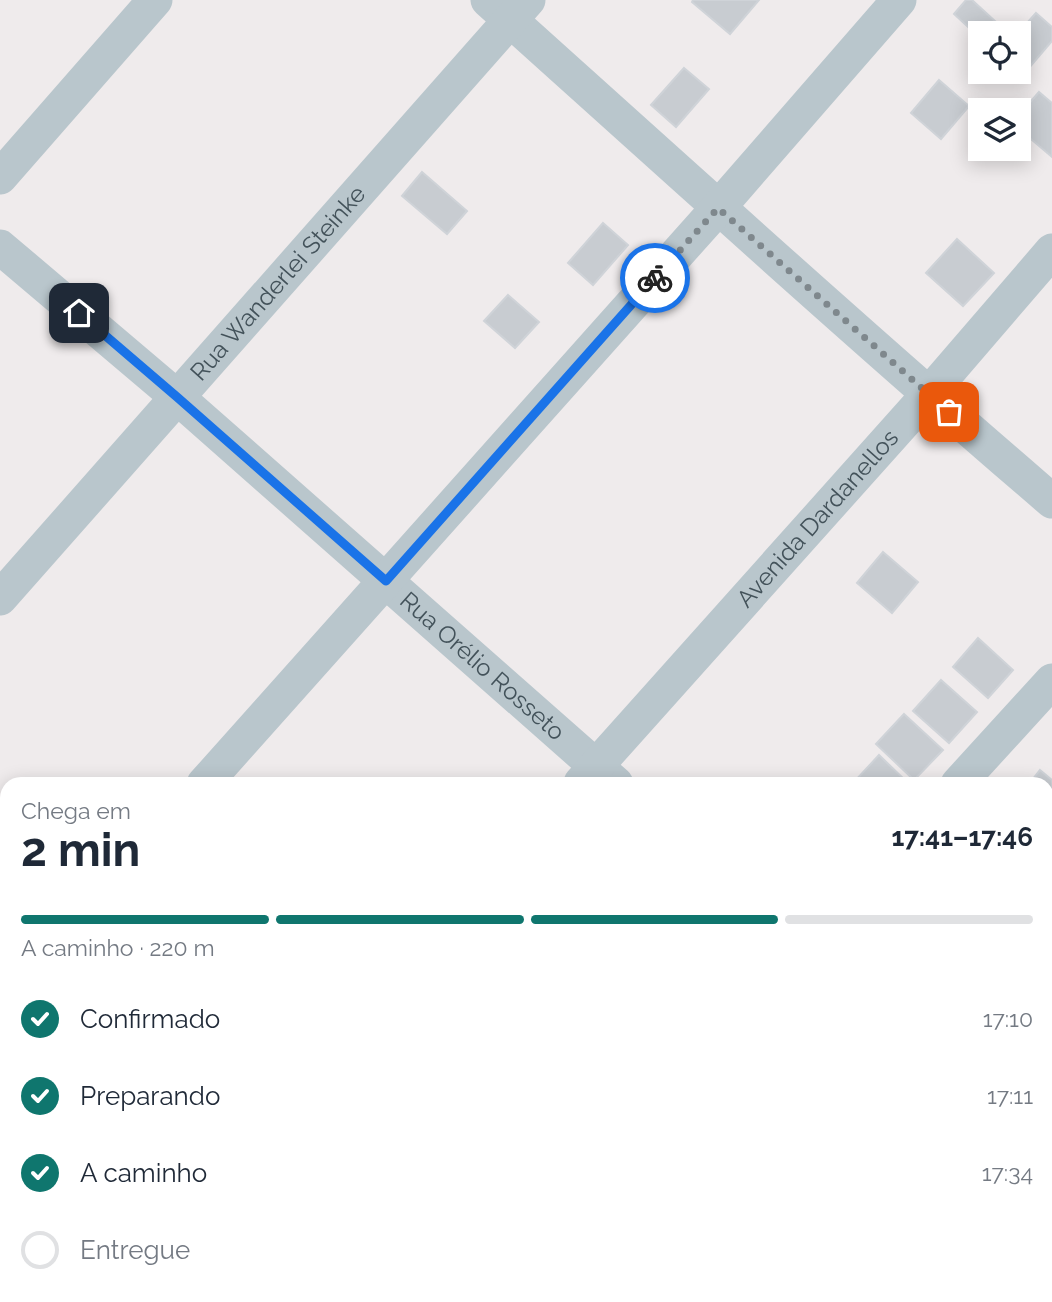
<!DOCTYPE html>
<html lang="pt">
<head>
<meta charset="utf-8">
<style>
  :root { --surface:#fff; --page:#f6f6f7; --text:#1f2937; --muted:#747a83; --line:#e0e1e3; --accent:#0f766e }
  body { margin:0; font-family:Raleway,sans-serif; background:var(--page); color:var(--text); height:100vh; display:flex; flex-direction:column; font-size:26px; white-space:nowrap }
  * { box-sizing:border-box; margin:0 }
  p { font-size:23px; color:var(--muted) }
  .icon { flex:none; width:38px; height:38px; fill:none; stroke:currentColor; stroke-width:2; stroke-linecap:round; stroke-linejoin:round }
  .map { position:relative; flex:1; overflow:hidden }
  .drawer { position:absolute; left:0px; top:777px; width:1054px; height:525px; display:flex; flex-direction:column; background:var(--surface); border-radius:21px 21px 0 0; box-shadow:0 4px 18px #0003 }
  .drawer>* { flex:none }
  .fabs { position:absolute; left:968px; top:21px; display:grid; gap:14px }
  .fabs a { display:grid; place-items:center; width:63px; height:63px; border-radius:0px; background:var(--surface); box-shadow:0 4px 18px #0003; font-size:35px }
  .pin { position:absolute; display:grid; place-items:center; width:60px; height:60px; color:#fff; margin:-30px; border-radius:14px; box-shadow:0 4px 10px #0006 }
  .courier { position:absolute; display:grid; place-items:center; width:70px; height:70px; margin:-35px; border:5px solid #1a73e8; border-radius:50%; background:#fff; color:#222; box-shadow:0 2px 9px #0007 }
  .overview em { font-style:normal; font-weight:700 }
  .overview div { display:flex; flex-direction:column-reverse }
  .overview { display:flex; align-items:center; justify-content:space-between; height:119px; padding:0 21px }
  h1 { font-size:46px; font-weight:700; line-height:52px }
  .bar { display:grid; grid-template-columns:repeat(4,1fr); gap:10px 7px; align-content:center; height:84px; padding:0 21px }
  .bar i { height:9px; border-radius:5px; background:var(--line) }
  .bar .on { background:var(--accent) }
  .bar p { grid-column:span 4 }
  ol { padding:0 21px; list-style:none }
  li { display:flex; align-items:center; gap:21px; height:77px }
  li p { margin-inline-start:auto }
  li .icon { padding:7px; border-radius:50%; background:var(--accent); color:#fff; stroke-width:4 }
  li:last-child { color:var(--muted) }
  li i { width:38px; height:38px; border:4px solid var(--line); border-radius:50% }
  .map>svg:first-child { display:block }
  .building { fill:#c8ccd1; stroke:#cfd3d8; stroke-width:2 }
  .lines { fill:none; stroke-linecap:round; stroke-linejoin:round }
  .minor { stroke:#b9c6cc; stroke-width:35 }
  .done { stroke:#7f888d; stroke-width:7; stroke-dasharray:0 12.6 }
  .route { stroke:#1a73e8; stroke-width:9 }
  .labels { text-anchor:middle; stroke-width:6; stroke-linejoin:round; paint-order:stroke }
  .street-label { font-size:24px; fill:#43525a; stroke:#fff }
</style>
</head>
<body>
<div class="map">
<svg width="1052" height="1302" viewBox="0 0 1052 1302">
  <rect width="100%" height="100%" fill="#efebec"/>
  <g class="building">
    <path d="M693,0H759L730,34L692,2Z"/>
    <path d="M966,0H972L1008,33H980V38L954,14Z"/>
    <path d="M1036,13L1052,27V41L1028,69L1018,61V33Z"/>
    <path d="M684,68L709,89L676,127L651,105Z"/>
    <path d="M939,80L969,106L941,139L911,113Z"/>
    <path d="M1039,92L1052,103V157L1018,128V116Z"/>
    <path d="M422,172L467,211L447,234L402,196Z"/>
    <path d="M603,223L628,245L593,285L568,263Z"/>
    <path d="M957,239L994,273L963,306L926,273Z"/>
    <path d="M508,295L539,322L515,348L484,321Z"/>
    <path d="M883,552L918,582L892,613L857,583Z"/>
    <path d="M978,638L1013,670L988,698L953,667Z"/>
    <path d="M941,680L977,712L949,743L913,711Z"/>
    <path d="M904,714L943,750L914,780L876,744Z"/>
    <path d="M879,755L909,784H856L854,782Z"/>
    <path d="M1040,770L1052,780V831L1046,827V784H1029Z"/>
  </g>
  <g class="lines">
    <g class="minor">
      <path d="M488,0C675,168 861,337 1052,501"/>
      <path d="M0,177L155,0"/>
      <path id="s1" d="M0,247L177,397L616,784"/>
      <path id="s2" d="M0,598L528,0"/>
      <path id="s3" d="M581,783L928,395L1052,251"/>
      <path d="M204,784L718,208L899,0"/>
      <path d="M958,784L1052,681"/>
      <path d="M0,901L7,907"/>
      <path d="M0,1013L7,1005"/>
      <path d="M1046,1104L1052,1098"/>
      <path d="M1046,1166L1052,1160"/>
      <path d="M448,1295L455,1302"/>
      <path d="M124,1302L130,1295"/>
      <path d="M495,1302L501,1295"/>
      <path d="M874,1302L880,1295"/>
      <path d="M928,1302L934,1295"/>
    </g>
  </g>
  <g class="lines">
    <path class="done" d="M655,278L718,208L949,412"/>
    <path class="route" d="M79,313L177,397L386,581L655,278"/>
  </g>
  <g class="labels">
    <g class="street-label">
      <text dy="8" stroke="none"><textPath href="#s2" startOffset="420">Rua Wanderlei Steinke</textPath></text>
      <text dy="8" stroke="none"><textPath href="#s3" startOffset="355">Avenida Dardanellos</textPath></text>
      <text dy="8" stroke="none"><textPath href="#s1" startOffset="639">Rua Orélio Rosseto</textPath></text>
    </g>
  </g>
</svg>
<div class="fabs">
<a><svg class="icon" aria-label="locate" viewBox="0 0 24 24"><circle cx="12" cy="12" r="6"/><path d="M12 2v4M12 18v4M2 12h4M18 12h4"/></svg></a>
<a><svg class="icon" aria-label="layers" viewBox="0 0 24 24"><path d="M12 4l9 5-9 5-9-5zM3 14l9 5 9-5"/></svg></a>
</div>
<div class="pin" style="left:949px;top:412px;background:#ea580c"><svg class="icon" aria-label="bag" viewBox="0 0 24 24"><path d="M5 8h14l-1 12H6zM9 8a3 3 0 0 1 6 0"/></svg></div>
<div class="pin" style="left:79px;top:313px;background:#1f2937"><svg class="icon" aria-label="home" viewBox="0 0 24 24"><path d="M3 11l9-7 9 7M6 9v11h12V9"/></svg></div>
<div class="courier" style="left:655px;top:278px"><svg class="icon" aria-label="bike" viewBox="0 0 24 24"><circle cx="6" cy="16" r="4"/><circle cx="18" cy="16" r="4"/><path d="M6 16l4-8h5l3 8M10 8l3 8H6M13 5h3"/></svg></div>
<section class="drawer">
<div class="overview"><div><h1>2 min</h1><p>Chega em</p></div><em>17:41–17:46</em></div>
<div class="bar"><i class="on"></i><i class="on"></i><i class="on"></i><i></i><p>A caminho · 220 m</p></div>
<ol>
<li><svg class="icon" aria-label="check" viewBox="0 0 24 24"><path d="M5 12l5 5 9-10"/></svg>Confirmado<p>17:10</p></li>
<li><svg class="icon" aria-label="check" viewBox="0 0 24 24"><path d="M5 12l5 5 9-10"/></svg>Preparando<p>17:11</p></li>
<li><svg class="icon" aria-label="check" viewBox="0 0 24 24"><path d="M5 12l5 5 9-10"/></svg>A caminho<p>17:34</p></li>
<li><i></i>Entregue</li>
</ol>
</section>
</div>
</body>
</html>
